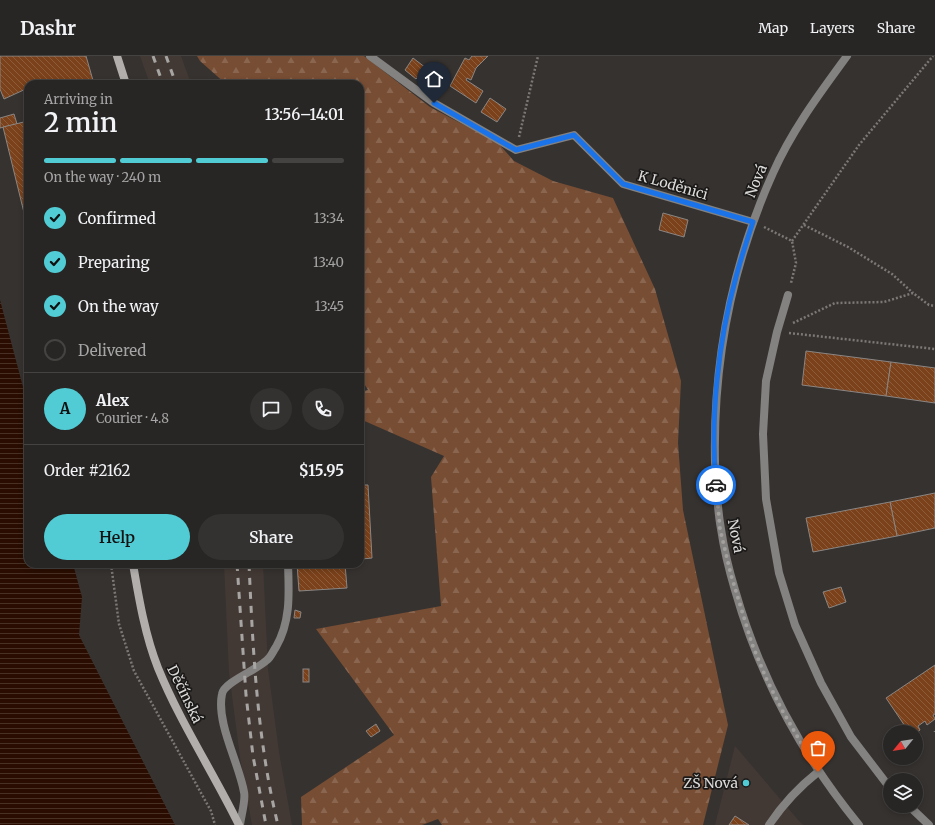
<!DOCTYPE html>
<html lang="en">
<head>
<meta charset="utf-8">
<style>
  :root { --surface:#282624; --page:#343231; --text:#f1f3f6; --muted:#a5a5a6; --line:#444341; --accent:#51ccd4 }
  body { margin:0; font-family:Merriweather,serif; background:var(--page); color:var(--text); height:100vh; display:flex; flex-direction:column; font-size:15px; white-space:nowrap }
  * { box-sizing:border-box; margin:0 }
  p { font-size:13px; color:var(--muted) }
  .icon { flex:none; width:22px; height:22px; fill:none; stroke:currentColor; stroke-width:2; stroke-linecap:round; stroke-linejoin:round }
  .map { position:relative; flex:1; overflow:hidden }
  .drawer { position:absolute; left:24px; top:24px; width:340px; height:488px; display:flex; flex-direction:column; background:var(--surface); border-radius:12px; box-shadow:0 2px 6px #0003,0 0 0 1px var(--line) }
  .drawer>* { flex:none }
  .needle { width:26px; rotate:240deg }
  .tools { position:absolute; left:883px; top:669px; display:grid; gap:8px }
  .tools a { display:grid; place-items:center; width:40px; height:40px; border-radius:50%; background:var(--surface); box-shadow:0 2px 6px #0003,0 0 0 1px var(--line); font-size:20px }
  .pin { position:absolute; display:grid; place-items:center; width:34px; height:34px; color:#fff; margin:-41px -17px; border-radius:50% 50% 50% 0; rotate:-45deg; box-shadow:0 0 4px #0007 }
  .pin .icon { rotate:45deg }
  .courier { position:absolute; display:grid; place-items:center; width:40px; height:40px; margin:-20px; border:3px solid #1a73e8; border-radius:50%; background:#fff; color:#222; box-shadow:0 1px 5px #0007 }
  .headline em { font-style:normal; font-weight:600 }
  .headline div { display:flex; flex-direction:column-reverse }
  .headline { display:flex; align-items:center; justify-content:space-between; height:68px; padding:0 20px }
  h1 { font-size:26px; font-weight:600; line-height:30px }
  .bar { display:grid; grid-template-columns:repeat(4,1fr); gap:6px 4px; align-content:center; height:48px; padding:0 20px }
  .bar i { height:5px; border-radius:3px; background:var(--line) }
  .bar .on { background:var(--accent) }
  .bar p { grid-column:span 4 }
  .line { display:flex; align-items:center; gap:10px; padding:0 20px; border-top:1px solid var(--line) }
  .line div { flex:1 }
  .round { display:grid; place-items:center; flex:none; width:42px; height:42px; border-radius:21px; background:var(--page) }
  ol { padding:0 20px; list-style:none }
  li { display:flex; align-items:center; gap:12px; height:44px }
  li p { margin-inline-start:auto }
  li .icon { padding:4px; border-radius:50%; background:var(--accent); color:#111; stroke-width:4 }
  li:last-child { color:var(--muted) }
  li i { width:22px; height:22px; border:2px solid var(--line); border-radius:50% }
  .primary-button { display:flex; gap:8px; margin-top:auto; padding:8px 20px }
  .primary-button a { flex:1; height:46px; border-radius:24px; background:var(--accent); color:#111; font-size:16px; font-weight:600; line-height:46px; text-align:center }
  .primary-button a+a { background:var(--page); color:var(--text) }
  header { display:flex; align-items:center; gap:24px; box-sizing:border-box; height:56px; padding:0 20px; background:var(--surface); border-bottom:1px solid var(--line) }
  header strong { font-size:19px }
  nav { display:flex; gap:22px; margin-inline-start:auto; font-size:14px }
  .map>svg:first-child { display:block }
  .built { fill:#433934 }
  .forest { fill:url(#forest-firs) }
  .water { fill:url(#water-rules) }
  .building { fill:url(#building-back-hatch); stroke:#8a8684 }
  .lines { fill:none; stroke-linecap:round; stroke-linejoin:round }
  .path { stroke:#7c7876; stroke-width:2.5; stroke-dasharray:2 2; stroke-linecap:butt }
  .service { stroke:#838280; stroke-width:8 }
  .minor { stroke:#838280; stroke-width:8 }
  .tertiary { stroke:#838280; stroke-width:8 }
  .secondary { stroke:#b1aeac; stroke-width:8 }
  .rail { stroke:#a7a5a3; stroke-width:3; stroke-dasharray:7 7; stroke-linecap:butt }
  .done { stroke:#a3a09e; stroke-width:4; stroke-dasharray:0 7.2 }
  .route { stroke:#1a73e8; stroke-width:5 }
  .poi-dot { fill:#51ccd4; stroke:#1c1a19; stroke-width:1.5 }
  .labels { text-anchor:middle; stroke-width:3.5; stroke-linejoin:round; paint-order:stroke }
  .street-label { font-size:14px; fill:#dddbd9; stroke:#1c1a19 }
  .poi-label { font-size:14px; fill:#dddbd9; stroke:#1c1a19; text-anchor:end }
</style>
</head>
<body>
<header>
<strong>Dashr</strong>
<nav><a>Map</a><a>Layers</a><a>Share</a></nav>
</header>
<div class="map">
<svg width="935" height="769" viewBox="0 0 935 769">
  <defs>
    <pattern id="forest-firs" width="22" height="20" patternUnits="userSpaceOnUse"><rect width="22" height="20" fill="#774d33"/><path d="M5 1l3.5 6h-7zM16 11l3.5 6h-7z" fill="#8a6650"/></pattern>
    <pattern id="water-rules" width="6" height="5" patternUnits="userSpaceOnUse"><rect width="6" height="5" fill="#2a0d00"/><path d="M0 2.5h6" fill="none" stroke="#483025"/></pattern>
    <pattern id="building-back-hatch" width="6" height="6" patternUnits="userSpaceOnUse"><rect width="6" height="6" fill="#7a411a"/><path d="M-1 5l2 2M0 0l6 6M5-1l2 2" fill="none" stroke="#8c5c3b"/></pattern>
  </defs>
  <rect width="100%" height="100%" fill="#363230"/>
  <g class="built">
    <path d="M140,0H181L191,28H150Z"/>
    <path d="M224,508H263L268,613L279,696L292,769H252L240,701L229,616Z"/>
    <path d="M735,690L799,765L803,769H715Z"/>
  </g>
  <path class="forest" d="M197,0H364L430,51L498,87L514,105L553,125L613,142L655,233L681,325L678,387L683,454L728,669L703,769H442L438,763L422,769H302L301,741L394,679L316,573L441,550L431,421L444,400L360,363V336L368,334L360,321V28H226L200,5Z"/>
  <path class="water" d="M0,244L28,350V508H73L82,541L79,579L175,769H0Z"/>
  <g class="building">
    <path d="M0,0H86L94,28H49L48,24L38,28H28V32L4,43L0,33Z"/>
    <path d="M472,0H488L476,12L471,24L467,22L466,24L483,35L476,47L450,30L465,2L469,4Z"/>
    <path d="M413,2L426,12L416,23L405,14Z"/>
    <path d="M490,42L506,53L497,66L481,56Z"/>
    <path d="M14,58L17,68L0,72V62Z"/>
    <path d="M28,65V173L3,71Z"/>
    <path d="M663,157L688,164L684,181L659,174Z"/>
    <path d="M806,295L891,306L886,340L802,329Z"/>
    <path d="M891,306L935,312V347L886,340Z"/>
    <path d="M360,429H368L372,502L362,503Z"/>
    <path d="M935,437V472L897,480L890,446Z"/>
    <path d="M890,446L897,480L813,496L806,462Z"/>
    <path d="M297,508H345L347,532L299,535Z"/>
    <path d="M841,531L846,546L829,552L823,536Z"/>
    <path d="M295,554L301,556L300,562H294Z"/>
    <path d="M935,609V658L933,659L935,663L927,669L925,665L918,670L920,674L916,677L909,676L886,642Z"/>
    <rect x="303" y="613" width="6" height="13"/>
    <path d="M376,668L380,675L371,681L366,675Z"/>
    <path d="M735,760L749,769H729Z"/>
  </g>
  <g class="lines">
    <g class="path">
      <path d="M519,81L538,0"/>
      <path d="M804,169L848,191L892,218L913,237"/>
      <path d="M764,171L792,185L796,207L791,227"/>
      <path d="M792,185L859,89L933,0"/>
      <path d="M793,267L835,247L884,246L913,237L929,249L935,250"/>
      <path d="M789,277L935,293"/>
      <path d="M111,508L119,568L134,615L211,755L215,769"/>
      <path d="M935,675V676"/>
    </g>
    <g class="service">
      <path d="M788,239L777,276L766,325L763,378L766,443L779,517L795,569L821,627L851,681L890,732"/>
      <path d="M909,750L929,769"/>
      <path d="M240,769C241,760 246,744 244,736C239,707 216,667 222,638C224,626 257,614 267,604C271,601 273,595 276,591C291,565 289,537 288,508"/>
      <path d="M769,769C783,748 799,731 818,716"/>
    </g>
    <path class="minor" d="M370,0L434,47L516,94L574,79L623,128L753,166"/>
    <path class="tertiary" d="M847,0C820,37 792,74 773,117C732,208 713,306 715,406C716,428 717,451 721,473C724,493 729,514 735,534C760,622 801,698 859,769"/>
    <g class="secondary">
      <path d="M117,0L126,28"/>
      <path d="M133,508C139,543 145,579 158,612C180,666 213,716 239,769"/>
    </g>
    <g class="rail">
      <path d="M153,0L163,28"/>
      <path d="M166,0L176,28"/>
      <path d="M237,508L246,639L253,700L266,769"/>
      <path d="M249,508C253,595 257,684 278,769"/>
    </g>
  </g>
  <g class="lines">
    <path class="done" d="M716,429L720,473L731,519L752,588L766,622L782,654L818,716"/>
    <path class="route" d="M434,47L516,94L574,79L623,128L753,166C747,184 741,202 736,221C718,286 710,362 716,429"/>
  </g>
  <circle class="poi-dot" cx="746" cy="727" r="4"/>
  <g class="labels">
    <g class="street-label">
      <text transform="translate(756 125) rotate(-67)" y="5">Nová</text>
      <text transform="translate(673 129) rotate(16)" y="5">K Loděnici</text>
      <text transform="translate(736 480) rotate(79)" y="5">Nová</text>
      <text transform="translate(185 638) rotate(64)" y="5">Děčínská</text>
    </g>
    <g class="poi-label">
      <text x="738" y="732">ZŠ Nová</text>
    </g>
  </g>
</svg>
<div class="tools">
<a><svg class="needle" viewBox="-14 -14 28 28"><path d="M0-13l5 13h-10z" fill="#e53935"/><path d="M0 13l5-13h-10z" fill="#a5a5a6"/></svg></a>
<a><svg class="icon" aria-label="layers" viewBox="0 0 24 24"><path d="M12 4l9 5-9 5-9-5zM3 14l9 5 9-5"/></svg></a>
</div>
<div class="pin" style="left:818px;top:716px;background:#ea580c"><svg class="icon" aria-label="bag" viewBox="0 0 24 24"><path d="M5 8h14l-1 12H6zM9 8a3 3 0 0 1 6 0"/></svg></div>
<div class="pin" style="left:434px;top:47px;background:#1f2937"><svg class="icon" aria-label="home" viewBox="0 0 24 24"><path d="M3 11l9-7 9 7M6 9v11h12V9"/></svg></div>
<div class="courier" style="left:716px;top:429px"><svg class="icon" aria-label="car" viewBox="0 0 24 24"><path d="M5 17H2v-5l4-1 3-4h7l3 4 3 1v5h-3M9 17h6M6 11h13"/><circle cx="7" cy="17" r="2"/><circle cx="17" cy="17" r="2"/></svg></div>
<section class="drawer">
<div class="headline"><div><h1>2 min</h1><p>Arriving in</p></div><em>13:56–14:01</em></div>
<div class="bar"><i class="on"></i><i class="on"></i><i class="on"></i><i></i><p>On the way · 240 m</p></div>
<ol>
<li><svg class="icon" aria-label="check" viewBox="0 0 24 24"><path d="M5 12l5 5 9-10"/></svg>Confirmed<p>13:34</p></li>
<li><svg class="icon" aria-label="check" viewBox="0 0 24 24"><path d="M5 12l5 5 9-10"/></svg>Preparing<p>13:40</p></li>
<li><svg class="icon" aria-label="check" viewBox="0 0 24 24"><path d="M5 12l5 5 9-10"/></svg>On the way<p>13:45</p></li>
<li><i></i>Delivered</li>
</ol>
<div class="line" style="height:72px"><b class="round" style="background:var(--accent);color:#111">A</b><div><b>Alex</b><p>Courier · 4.8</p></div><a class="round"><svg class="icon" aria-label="chat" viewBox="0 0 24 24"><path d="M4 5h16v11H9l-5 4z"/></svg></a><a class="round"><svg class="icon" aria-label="phone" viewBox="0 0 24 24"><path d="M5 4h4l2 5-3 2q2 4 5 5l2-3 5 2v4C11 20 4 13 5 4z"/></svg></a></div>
<div class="line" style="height:52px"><div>Order #2162</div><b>$15.95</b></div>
<div class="primary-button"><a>Help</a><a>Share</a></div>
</section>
</div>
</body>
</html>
